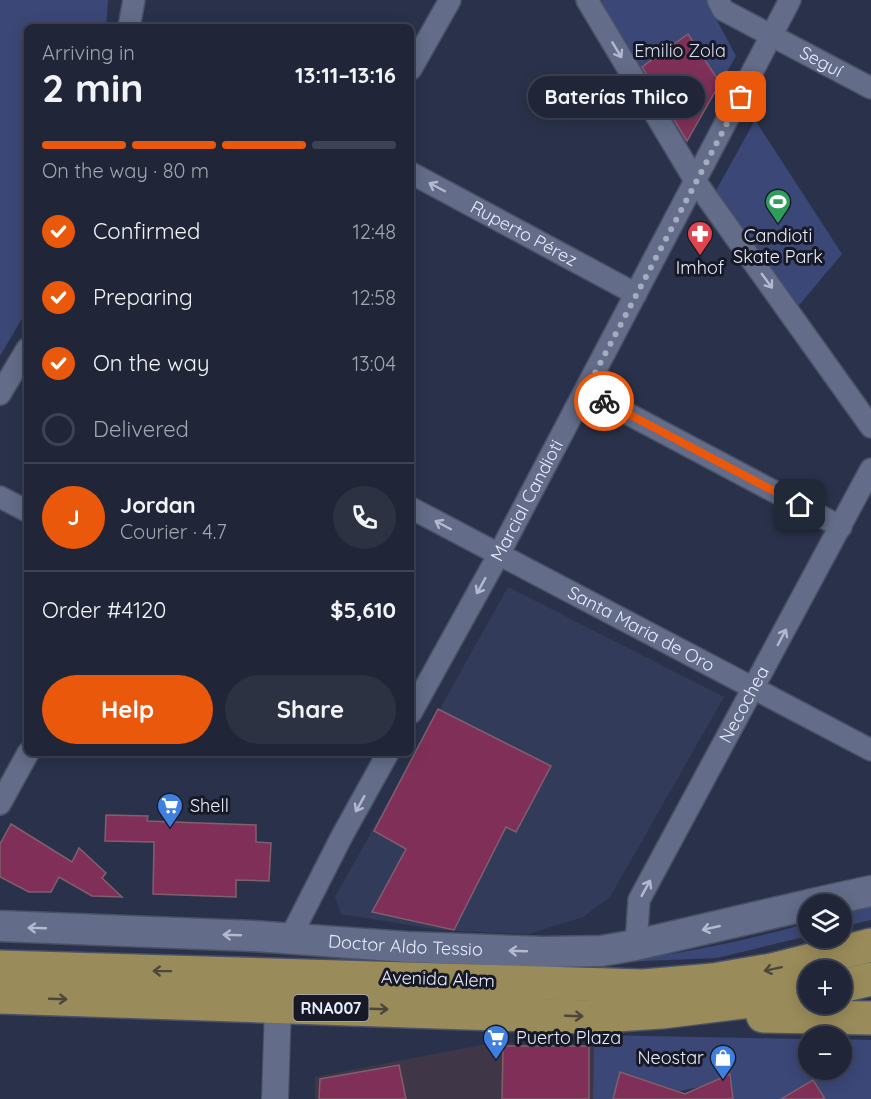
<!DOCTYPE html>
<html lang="en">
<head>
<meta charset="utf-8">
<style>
  :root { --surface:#202638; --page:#2d3243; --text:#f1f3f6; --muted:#a2a5ae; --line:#3d4353; --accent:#ea580c }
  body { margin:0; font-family:Quicksand,sans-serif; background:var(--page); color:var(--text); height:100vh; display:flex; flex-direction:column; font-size:22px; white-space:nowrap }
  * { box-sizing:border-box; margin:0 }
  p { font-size:20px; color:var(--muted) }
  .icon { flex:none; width:33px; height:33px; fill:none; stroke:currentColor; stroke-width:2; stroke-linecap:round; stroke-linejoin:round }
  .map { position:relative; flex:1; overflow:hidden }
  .side { position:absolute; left:24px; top:24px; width:390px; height:732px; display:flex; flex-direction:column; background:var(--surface); border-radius:9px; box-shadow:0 3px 15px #0003,0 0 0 2px var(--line) }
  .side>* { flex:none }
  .controls { position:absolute; left:798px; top:894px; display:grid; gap:12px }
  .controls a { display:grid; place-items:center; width:54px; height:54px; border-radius:50%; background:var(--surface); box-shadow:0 3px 15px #0003,0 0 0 2px var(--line); font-size:30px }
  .pin { position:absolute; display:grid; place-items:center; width:51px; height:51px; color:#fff; margin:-26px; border-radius:12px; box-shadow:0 3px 9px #0006 }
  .courier { position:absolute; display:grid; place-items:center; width:60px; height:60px; margin:-30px; border:4px solid #ea580c; border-radius:50%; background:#fff; color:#222; box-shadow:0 2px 8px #0007 }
  .bubble { position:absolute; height:42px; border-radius:21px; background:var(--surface); box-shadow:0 3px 15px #0003,0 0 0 2px var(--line); font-size:20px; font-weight:700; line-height:42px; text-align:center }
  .head em { font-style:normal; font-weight:700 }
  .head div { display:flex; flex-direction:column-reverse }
  .head { display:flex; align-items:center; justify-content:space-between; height:102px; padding:0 18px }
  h1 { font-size:39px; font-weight:700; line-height:45px }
  .bar { display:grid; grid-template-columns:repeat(4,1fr); gap:9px 6px; align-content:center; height:72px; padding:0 18px }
  .bar i { height:8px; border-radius:4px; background:var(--line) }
  .bar .on { background:var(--accent) }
  .bar p { grid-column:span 4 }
  .line { display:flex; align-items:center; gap:15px; padding:0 18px; border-top:2px solid var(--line) }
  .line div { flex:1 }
  .round { display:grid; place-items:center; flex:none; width:63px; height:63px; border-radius:32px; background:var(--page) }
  ol { padding:0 18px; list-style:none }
  li { display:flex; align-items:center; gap:18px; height:66px }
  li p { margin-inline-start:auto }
  li .icon { padding:6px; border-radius:50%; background:var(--accent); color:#fff; stroke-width:4 }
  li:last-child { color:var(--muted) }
  li i { width:33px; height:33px; border:3px solid var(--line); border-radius:50% }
  .action { display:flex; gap:12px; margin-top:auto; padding:12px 18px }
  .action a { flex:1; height:69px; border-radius:36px; background:var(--accent); color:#fff; font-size:24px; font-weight:700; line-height:69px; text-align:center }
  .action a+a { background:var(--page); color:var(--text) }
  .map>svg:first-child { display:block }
  .commercial { fill:#3f3747 }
  .built { fill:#323b59 }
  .green { fill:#3b4776 }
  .building { fill:#803058; stroke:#805f6d; stroke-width:1.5 }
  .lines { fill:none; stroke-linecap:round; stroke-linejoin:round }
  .minor-casing { stroke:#4a5066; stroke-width:24 }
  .tertiary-casing { stroke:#4a5066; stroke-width:28 }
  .secondary-casing { stroke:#4a5066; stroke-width:33 }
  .trunk-casing { stroke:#4a5066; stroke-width:36 }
  .minor { stroke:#636c88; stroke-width:21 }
  .tertiary { stroke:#636c88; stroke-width:26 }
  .secondary { stroke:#636c88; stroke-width:30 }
  .trunk { stroke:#9a8b5a; stroke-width:33 }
  .oneway { stroke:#b3b9cf }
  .oneway2 { stroke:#4b473b }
  .done { stroke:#a6acbf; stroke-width:6; stroke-dasharray:0 10.8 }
  .route { stroke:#ea580c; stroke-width:8 }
  .labels { text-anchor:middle; stroke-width:6; stroke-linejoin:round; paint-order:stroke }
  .shield { fill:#171a26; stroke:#a9aebd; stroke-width:1.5 }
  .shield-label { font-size:16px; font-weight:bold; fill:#e8edfe }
  .park-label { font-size:18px; fill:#d7def3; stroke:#171a26 }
  .street-label { font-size:18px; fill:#e8edfe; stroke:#171a26 }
  .poi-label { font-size:18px; fill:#e8edfe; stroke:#171a26 }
</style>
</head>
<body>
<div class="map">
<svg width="871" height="1099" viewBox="0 0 871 1099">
  <rect width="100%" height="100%" fill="#2a324b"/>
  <path class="commercial" d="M491,1043L594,1045L593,1099H315V1077Z"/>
  <path class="built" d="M508,587L724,697L610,897L583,917L529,934L440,930L341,914L335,897Z"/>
  <g class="green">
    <path d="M0,0H108L106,27H27V310L0,356Z"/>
    <path d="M596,0H706L736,56L682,149Z"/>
    <path d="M755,120L842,254L795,310L713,196Z"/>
    <path d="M871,906V920L842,927V914Z"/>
    <path d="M808,923V936L717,958L619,962C683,953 746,941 808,923Z"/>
    <path d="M591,1035L808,1039V1070H842V1039L871,1040V1099H825L813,1080L781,1099H733L730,1075L700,1087L679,1091L620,1072L613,1099H593L594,1046Z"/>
  </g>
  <g class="building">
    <path d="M688,34L720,83L687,141L642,67Z"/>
    <path d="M438,709L551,766L516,832L506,827L454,930L372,912L406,849L374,831Z"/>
    <path d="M106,815L148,816L147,821L256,825V842L271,843L269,881L236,880V897L153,894L154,842L105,841Z"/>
    <path d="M11,824L72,862L79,848L106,873L102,878L122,897L92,896L59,877L51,892H29L0,877V844Z"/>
    <path d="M503,1046H589V1099H502Z"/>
    <path d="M399,1065L406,1099H319L320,1079Z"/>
    <path d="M620,1072L685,1094L730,1074L733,1099H613Z"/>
    <path d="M813,1080L825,1099H781Z"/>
  </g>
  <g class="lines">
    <defs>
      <g id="minor">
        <path d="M587,0L696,182L871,427"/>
        <path id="s1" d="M718,0L723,10L871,88"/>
        <path d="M129,27L134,0"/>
        <path d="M411,69L450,0"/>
        <path id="s2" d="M411,173L636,294"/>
        <path d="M585,391L841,527"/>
        <path d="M0,394L27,349"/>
        <path d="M0,497L27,511"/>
        <path id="s3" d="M411,508L871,750"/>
        <path id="s4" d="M411,713L499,554L790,0"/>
        <path d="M0,804L28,753"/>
        <path d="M290,938L342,836L388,753"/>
        <path id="s5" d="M636,945L639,900L871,469"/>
      </g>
      <path id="tertiary" d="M275,1099L278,1007"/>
      <g id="secondary">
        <path d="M812,904L871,891"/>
        <path id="s6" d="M0,926L253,936L407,947L544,952L601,951L636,945L808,905"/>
      </g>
      <g id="trunk">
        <path d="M0,967L643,986L713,980L772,970L871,945"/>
        <path d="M842,986L871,979"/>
        <path d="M0,997L586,1017L662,1012L808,994"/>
        <path d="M763,1016L871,1018"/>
      </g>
    </defs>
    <use href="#minor" class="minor-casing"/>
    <use href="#tertiary" class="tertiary-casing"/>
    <use href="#secondary" class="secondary-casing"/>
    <use href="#trunk" class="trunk-casing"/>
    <use href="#minor" class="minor"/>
    <use href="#tertiary" class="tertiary"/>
    <use href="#secondary" class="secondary"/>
    <use href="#trunk" class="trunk"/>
  </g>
  <defs><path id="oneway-shaft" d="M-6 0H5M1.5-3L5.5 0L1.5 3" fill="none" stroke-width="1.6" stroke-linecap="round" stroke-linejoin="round" transform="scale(1.5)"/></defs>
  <g class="oneway">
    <use href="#oneway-shaft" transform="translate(617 50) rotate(59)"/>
    <use href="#oneway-shaft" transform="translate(437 187) rotate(-152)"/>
    <use href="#oneway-shaft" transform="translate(767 281) rotate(54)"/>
    <use href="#oneway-shaft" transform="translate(443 525) rotate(-152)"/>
    <use href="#oneway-shaft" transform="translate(481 586) rotate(119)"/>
    <use href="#oneway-shaft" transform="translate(782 637) rotate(-62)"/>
    <use href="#oneway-shaft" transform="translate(360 804) rotate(119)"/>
    <use href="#oneway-shaft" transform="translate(646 888) rotate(-61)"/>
    <use href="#oneway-shaft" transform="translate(37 928) rotate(-178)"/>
    <use href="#oneway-shaft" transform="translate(711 928) rotate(167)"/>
    <use href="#oneway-shaft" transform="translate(232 935) rotate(-178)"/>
    <use href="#oneway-shaft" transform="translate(518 951) rotate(-178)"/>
  </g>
  <g class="oneway2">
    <use href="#oneway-shaft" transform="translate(773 969) rotate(168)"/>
    <use href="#oneway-shaft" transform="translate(162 971) rotate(-179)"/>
    <use href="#oneway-shaft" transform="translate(58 999) rotate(2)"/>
    <use href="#oneway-shaft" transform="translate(379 1009) rotate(2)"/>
    <use href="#oneway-shaft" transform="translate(574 1016) rotate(2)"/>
  </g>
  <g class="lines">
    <path class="done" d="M604,401L585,392L741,97"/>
    <path class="route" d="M604,401L800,505"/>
  </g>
  <defs>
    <symbol id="stadium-pin" viewBox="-11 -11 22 30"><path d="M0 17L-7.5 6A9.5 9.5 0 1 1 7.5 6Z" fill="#2e9e5b" stroke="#171a26"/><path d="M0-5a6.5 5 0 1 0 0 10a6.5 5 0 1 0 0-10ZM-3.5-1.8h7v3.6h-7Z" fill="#fff"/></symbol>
    <symbol id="pharmacy-pin" viewBox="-11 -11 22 30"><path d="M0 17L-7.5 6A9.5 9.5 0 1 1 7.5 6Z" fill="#e0444e" stroke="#171a26"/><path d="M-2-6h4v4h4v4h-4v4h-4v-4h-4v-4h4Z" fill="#fff"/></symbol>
    <symbol id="supermarket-pin" viewBox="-11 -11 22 30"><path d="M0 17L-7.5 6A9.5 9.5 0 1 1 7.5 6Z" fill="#3f7fe0" stroke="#171a26"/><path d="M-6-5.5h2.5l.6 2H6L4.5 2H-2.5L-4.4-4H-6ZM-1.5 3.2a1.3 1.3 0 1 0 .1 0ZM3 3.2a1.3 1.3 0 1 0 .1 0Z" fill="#fff"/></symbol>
    <symbol id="shop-pin" viewBox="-11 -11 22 30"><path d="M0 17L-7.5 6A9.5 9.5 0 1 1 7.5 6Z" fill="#3f7fe0" stroke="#171a26"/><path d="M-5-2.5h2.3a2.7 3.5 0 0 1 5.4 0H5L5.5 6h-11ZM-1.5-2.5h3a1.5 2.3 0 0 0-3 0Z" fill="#fff"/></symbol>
  </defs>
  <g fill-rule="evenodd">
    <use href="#stadium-pin" x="763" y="187" width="30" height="40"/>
    <use href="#pharmacy-pin" x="685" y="219" width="30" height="40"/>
    <use href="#supermarket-pin" x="155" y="791" width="30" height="40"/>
    <use href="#supermarket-pin" x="481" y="1023" width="30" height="40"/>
    <use href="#shop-pin" x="708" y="1043" width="30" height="40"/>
  </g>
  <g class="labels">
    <rect class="shield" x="293.5" y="995" width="75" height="26" rx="4.5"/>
    <g class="shield-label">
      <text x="331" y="1014">RNA007</text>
    </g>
    <g class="park-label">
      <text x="680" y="57">Emilio Zola</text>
    </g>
    <g class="street-label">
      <text dy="6" stroke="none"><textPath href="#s1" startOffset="122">Seguí</textPath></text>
      <text dy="6" stroke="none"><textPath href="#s2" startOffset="128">Ruperto Pérez</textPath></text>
      <text dy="6" stroke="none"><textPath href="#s4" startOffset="242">Marcial Candioti</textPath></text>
      <text dy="6" stroke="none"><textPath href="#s3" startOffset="260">Santa Maria de Oro</textPath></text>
      <text dy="6" stroke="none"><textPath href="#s5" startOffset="267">Necochea</textPath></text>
      <text dy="6" stroke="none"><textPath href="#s6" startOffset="406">Doctor Aldo Tessio</textPath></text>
      <text transform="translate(438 979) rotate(2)" y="6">Avenida Alem</text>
    </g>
    <g class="poi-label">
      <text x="778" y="242">Candioti<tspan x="778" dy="21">Skate Park</tspan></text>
      <text x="700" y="274">Imhof</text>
      <text x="190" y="812" text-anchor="start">Shell</text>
      <text x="516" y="1044" text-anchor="start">Puerto Plaza</text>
      <text x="704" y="1064" text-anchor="end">Neostar</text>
    </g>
  </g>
</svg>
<div class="controls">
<a><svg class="icon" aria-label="layers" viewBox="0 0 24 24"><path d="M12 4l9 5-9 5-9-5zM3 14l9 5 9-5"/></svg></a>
<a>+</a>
<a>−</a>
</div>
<div class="pin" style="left:741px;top:97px;background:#ea580c"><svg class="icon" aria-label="bag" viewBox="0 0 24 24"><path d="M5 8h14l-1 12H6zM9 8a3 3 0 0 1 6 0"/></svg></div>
<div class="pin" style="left:800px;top:505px;background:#1f2937"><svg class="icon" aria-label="home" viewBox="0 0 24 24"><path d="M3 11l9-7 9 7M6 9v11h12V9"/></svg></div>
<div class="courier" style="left:604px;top:401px"><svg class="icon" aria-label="bike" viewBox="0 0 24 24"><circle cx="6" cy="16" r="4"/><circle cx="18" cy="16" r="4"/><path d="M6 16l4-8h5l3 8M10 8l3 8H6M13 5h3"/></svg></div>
<div class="bubble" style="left:528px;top:76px;width:177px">Baterías Thilco</div>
<section class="side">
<div class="head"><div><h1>2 min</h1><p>Arriving in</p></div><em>13:11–13:16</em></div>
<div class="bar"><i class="on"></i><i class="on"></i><i class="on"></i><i></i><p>On the way · 80 m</p></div>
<ol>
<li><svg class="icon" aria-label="check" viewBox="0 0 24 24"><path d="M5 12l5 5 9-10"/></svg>Confirmed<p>12:48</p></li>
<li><svg class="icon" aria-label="check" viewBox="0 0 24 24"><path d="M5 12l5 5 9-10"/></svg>Preparing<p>12:58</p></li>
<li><svg class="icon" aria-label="check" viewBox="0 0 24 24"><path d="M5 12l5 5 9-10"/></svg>On the way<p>13:04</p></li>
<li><i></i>Delivered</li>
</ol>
<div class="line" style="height:108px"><b class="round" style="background:var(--accent);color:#fff">J</b><div><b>Jordan</b><p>Courier · 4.7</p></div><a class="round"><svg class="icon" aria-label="phone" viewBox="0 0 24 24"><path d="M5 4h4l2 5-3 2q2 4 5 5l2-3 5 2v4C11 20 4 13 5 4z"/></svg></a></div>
<div class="line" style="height:78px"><div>Order #4120</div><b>$5,610</b></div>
<div class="action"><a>Help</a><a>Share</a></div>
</section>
</div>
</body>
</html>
